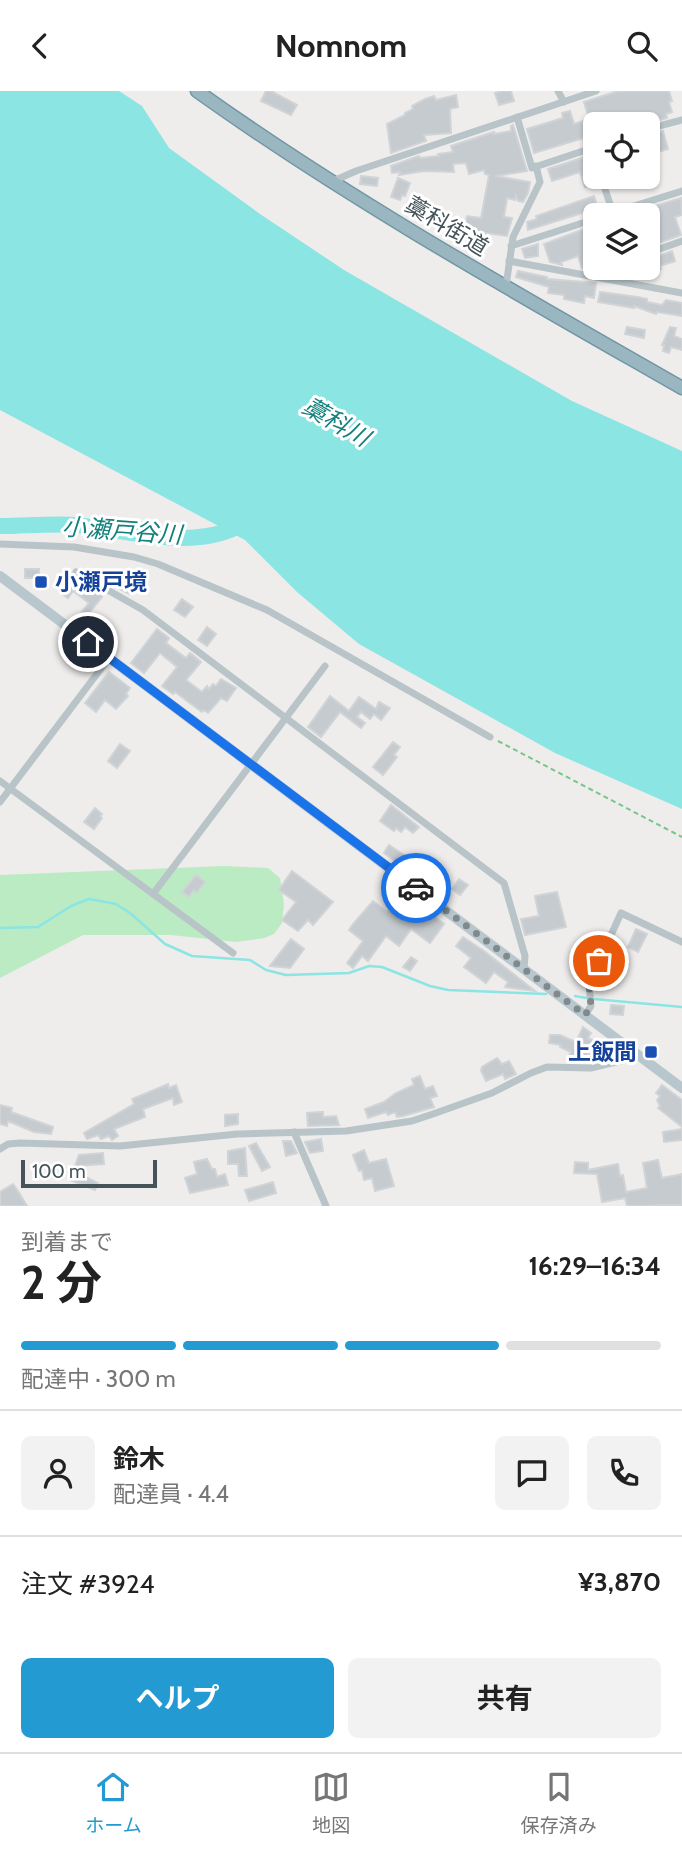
<!DOCTYPE html>
<html lang="ja">
<head>
<meta charset="utf-8">
<style>
  :root { --surface:#fff; --page:#f2f2f2; --text:#222; --muted:#767676; --line:#e0e0e0; --accent:#239ad1 }
  body { margin:0; font-family:Cabin,"Noto Sans JP",sans-serif; background:var(--page); color:var(--text); height:100vh; display:flex; flex-direction:column; font-size:26px; white-space:nowrap }
  * { box-sizing:border-box; margin:0 }
  p { font-size:23px; color:var(--muted) }
  .icon { flex:none; width:38px; height:38px; fill:none; stroke:currentColor; stroke-width:2; stroke-linecap:round; stroke-linejoin:round }
  .map { position:relative; height:1115px; overflow:hidden }
  .drawer { display:flex; flex-direction:column; background:var(--surface); flex:1 }
  .drawer>* { flex:none }
  .tools { position:absolute; left:583px; top:21px; display:grid; gap:14px }
  .tools a { display:grid; place-items:center; width:77px; height:77px; border-radius:10px; background:var(--surface); box-shadow:0 2px 5px #0004; font-size:35px }
  .scale { position:absolute; left:21px; bottom:18px; width:136px; box-sizing:border-box; padding-left:7px; border:4px solid #455458; border-top:0; font-size:19px; line-height:24px; white-space:nowrap; color:#455458; -webkit-text-stroke:5px #fff; paint-order:stroke }
  .pin { position:absolute; display:grid; place-items:center; width:60px; height:60px; color:#fff; margin:-30px; border:4px solid #fff; border-radius:50%; box-shadow:0 2px 7px #0007 }
  .courier { position:absolute; display:grid; place-items:center; width:70px; height:70px; margin:-35px; border:5px solid #1a73e8; border-radius:50%; background:#fff; color:#222; box-shadow:0 2px 9px #0007 }
  .headline em { font-style:normal; font-weight:700 }
  .headline div { display:flex; flex-direction:column-reverse }
  .headline { display:flex; align-items:center; justify-content:space-between; height:119px; padding:0 21px }
  h1 { font-size:46px; font-weight:700; line-height:52px }
  .bar { display:grid; grid-template-columns:repeat(4,1fr); gap:10px 7px; align-content:center; height:84px; padding:0 21px }
  .bar i { height:9px; border-radius:5px; background:var(--line) }
  .bar .active { background:var(--accent) }
  .bar p { grid-column:span 4 }
  .line { display:flex; align-items:center; gap:18px; padding:0 21px; border-top:2px solid var(--line) }
  .line div { flex:1 }
  .round { display:grid; place-items:center; flex:none; width:74px; height:74px; border-radius:10px; background:var(--page) }
  .action { display:flex; gap:14px; margin-top:auto; padding:14px 21px }
  .action a { flex:1; height:80px; border-radius:10px; background:var(--accent); color:#fff; font-size:28px; font-weight:700; line-height:80px; text-align:center }
  .action a+a { background:var(--page); color:var(--text) }
  header { display:flex; justify-content:space-between; align-items:center; height:91px; padding:0 21px; background:var(--surface); font-size:32px; font-weight:700 }
  .tabs { display:flex; justify-content:space-around; align-items:center; height:98px; border-top:2px solid var(--line); background:var(--surface); font-size:19px; color:var(--muted) }
  .tabs a { display:grid; justify-items:center; gap:4px }
  .tabs .active { color:var(--accent) }
  .map>svg:first-child { display:block }
  .green { fill:#bbebc2 }
  .water { fill:#8be5e2 }
  .lines { fill:none; stroke-linecap:round; stroke-linejoin:round }
  .stream { stroke:#8be5e2; stroke-width:2.5 }
  .river { stroke:#8be5e2; stroke-width:16 }
  .building { fill:#c6cbcf; stroke:#d0d4d7; stroke-width:2 }
  .trunk-casing { stroke:#7196a4; stroke-width:15 }
  .path { stroke:#76c68b; stroke-width:2; stroke-dasharray:5 3.5; stroke-linecap:butt }
  .minor { stroke:#b8c4c8; stroke-width:7 }
  .secondary { stroke:#b8c7cd; stroke-width:10 }
  .trunk { stroke:#9ab6c1; stroke-width:12 }
  .done { stroke:#80898c; stroke-width:7; stroke-dasharray:0 12.6 }
  .route { stroke:#1a73e8; stroke-width:9 }
  .transit-dot { fill:#1a4fb4; stroke:#fff; stroke-width:2.5 }
  .labels { text-anchor:middle; stroke-width:6; stroke-linejoin:round; paint-order:stroke }
  .street-label { font-size:23px; fill:#455458; stroke:#fff }
  .transit-label { font-size:23px; font-weight:bold; fill:#164399; stroke:#fff; text-anchor:start }
  .water-label { font-size:24px; font-style:italic; fill:#13807c; stroke:#fff }
</style>
</head>
<body>
<header><svg class="icon" aria-label="back" viewBox="0 0 24 24"><path d="M15 5l-7 7 7 7"/></svg>Nomnom<svg class="icon" aria-label="search" viewBox="0 0 24 24"><circle cx="10" cy="10" r="6"/><path d="M15 15l6 6"/></svg></header>
<div class="map">
<svg width="682" height="1115" viewBox="0 0 682 1115">
  <rect width="100%" height="100%" fill="#efecec"/>
  <path class="green" d="M224,775L268,777L280,787L284,813L282,832L274,843L264,847L236,851L171,844H83L0,887V784Z"/>
  <path class="water" d="M0,0H119L142,15L169,57L260,123L344,179L572,310L682,360V718L555,662L359,553L297,501L245,449L0,319Z"/>
  <g class="lines">
    <g class="stream">
      <path d="M0,837L38,836L71,815L89,808L116,813L130,822L165,853L192,865L250,869L266,879L286,884L349,882L369,875L382,876L430,895L448,899L546,903"/>
      <path d="M575,905L586,907"/>
      <path d="M594,908L682,916"/>
    </g>
    <path class="river" d="M0,435C25,435 51,432 76,434C129,439 194,461 242,433"/>
  </g>
  <g class="building">
    <path d="M266,0H271L297,14L291,24L261,10Z"/>
    <path d="M502,0H511L514,10L499,14L495,2Z"/>
    <path d="M618,0H669L672,10L669,11L672,21L666,23L667,27L644,33H633L630,24L603,33H595V50L589,52L587,46L534,62L527,38L563,27L562,22L570,20L574,33L589,28L584,11Z"/>
    <path d="M456,4L458,16L450,18L451,42L424,44L426,50L391,62L387,33L405,24V22L413,18L412,15L425,8L434,5L436,9Z"/>
    <path d="M513,34L527,80L495,85L530,91L528,102L523,111L518,110L516,105L515,109L507,107L504,126L512,127L507,145L486,142L482,160L472,158L474,142L466,141L467,139L464,138L467,125L481,127L489,84L485,83L484,79L469,83L466,72L453,73L454,81L424,80L399,84L400,81L392,82L391,75L419,65L420,67L439,65L438,63L453,61L451,55L494,41V43L511,40V35Z"/>
    <path d="M663,40L668,58L651,63L648,44Z"/>
    <path d="M591,64L597,92L585,96L580,81L552,90L548,78Z"/>
    <path d="M361,85L378,87L377,95L360,93Z"/>
    <path d="M398,87L410,92L405,105L402,104L400,109L391,106Z"/>
    <path d="M594,105L598,117L528,139L527,131L537,128L536,125Z"/>
    <path d="M681,107L682,124L675,126L681,144L653,154L652,148L648,150V124H625Z"/>
    <path d="M595,134V174L582,177L578,165L561,171L562,174L550,171L544,153Z"/>
    <path d="M538,153V165L525,167L522,158Z"/>
    <path d="M672,160L675,170L660,175L661,178L656,182L648,184V180L630,186L609,182L612,177H648V169Z"/>
    <path d="M518,180L547,186V188L596,192L594,207L585,205L584,212L564,208V204L548,202L549,196L516,186Z"/>
    <path d="M600,201L638,206L647,208V211L662,214L666,209L682,212V225L657,221L656,223L634,215V217L598,211Z"/>
    <path d="M627,236L645,239L644,247L625,243Z"/>
    <path d="M670,236L676,237L674,245L682,248V259L671,256L669,262L663,260L664,254H662Z"/>
    <rect x="25" y="478" width="14" height="9"/>
    <path d="M69,481L102,506L85,527L80,523L89,512L73,500L68,507L61,502L65,496L60,492Z"/>
    <path d="M120,489L133,492L130,503L116,496Z"/>
    <path d="M182,508L193,516L185,526L174,519Z"/>
    <path d="M207,536L216,543L207,555L198,549Z"/>
    <path d="M157,538L169,547L166,552L186,567L190,562L201,571L186,589L202,601L207,595L209,598L213,593L216,595L221,588L236,597L227,610L221,607L208,622L204,619L202,621L175,601L173,603L162,595L177,576L160,562L144,582L131,572Z"/>
    <path d="M109,581L130,597L126,603L128,605L116,618L105,609L96,621L85,612Z"/>
    <path d="M330,605L349,620L359,606L376,618L379,611L390,617L381,629L374,623L370,628L361,621L357,626L365,632L361,637L340,621L321,646L308,636Z"/>
    <path d="M393,651L400,656L394,664L397,666L383,684L373,676Z"/>
    <path d="M120,653L130,660L117,677L108,670Z"/>
    <path d="M391,714L419,736L413,742L405,736L401,741L396,737L394,740L380,730Z"/>
    <path d="M95,717L102,723L100,725L102,727L94,738L84,731Z"/>
    <path d="M389,754L415,771L409,780L384,762Z"/>
    <path d="M292,780L333,811L313,834L308,829L298,840L282,829L296,811L279,799Z"/>
    <path d="M196,784L205,791L197,802L194,799L189,806L182,801Z"/>
    <path d="M459,788L468,794L460,804L452,798Z"/>
    <path d="M402,801L444,833L430,852L411,838L399,855L386,845L368,870L362,865L353,877L347,872L363,850L349,839L353,833L373,810L387,821Z"/>
    <path d="M557,801L566,836L525,844L521,828L539,825L535,805Z"/>
    <path d="M636,838L647,843L638,861L628,856Z"/>
    <path d="M463,846L484,860L535,900L505,896L508,891L494,881L486,892L464,876L471,867L456,855Z"/>
    <path d="M291,848L304,858L290,877L270,875Z"/>
    <path d="M411,866L417,870L410,880L403,876Z"/>
    <path d="M611,914L624,915L623,924L610,923Z"/>
    <path d="M583,936L591,942L588,947L602,954L596,966L588,962L585,970L580,967L578,971L572,970L567,968L571,961L560,956L561,954L549,952L550,944H560L576,951Z"/>
    <path d="M497,967L502,973L509,970L516,983L505,988L503,983L486,990L481,980L482,976Z"/>
    <path d="M420,985L425,998L433,995L437,1005L430,1007L434,1016L403,1025L397,1026L395,1021L388,1024L386,1021L368,1027L365,1018L384,1011L396,1002L414,994L412,988Z"/>
    <path d="M168,993L169,997L176,994L182,1011L174,1014L173,1007L143,1018L145,1026L114,1038L118,1045L112,1049L109,1045L101,1048L98,1044L87,1048L84,1042L134,1013L132,1008Z"/>
    <path d="M662,994L682,1009V1036L658,1017L660,1015L657,1009L660,1005L656,1002Z"/>
    <path d="M0,1014L12,1017L11,1021L53,1036L51,1043L34,1041L8,1030L7,1035L0,1033Z"/>
    <path d="M320,1021H323V1026L336,1025L339,1034L308,1035L307,1022Z"/>
    <path d="M238,1023V1033L225,1035V1024Z"/>
    <path d="M682,1038V1049L664,1051L663,1041Z"/>
    <path d="M321,1048L323,1060L310,1062L305,1051Z"/>
    <path d="M283,1050H291L297,1062L286,1065Z"/>
    <path d="M256,1052L270,1076L262,1080L249,1055Z"/>
    <path d="M245,1057L247,1085H239L238,1073H228V1060Z"/>
    <path d="M364,1059L369,1072L386,1068L394,1095L375,1100L372,1087L364,1089L362,1079L359,1080L353,1064Z"/>
    <path d="M103,1062L104,1073L75,1075L79,1064Z"/>
    <path d="M207,1068L212,1078H215L217,1086L225,1083L228,1094L190,1102L185,1087L197,1083L194,1071Z"/>
    <path d="M658,1069L662,1087L682,1083V1114L627,1115L625,1107L602,1111L597,1083L574,1082L575,1071L588,1072V1079L618,1073L620,1085L623,1084L626,1101L647,1097L643,1072Z"/>
    <path d="M73,1080L98,1092L95,1099L70,1089Z"/>
    <path d="M273,1091L276,1102L249,1110L245,1099Z"/>
    <path d="M13,1093L18,1100L27,1115H0V1101Z"/>
  </g>
  <g class="lines">
    <defs>
      <path id="trunk" d="M197,0C351,110 518,203 682,297"/>
    </defs>
    <use href="#trunk" class="trunk-casing"/>
    <path class="path" d="M498,650L682,746"/>
    <g class="minor">
      <path d="M558,0L564,11"/>
      <path d="M517,26L532,77L595,56"/>
      <path d="M648,38L682,29"/>
      <path d="M601,86L613,122"/>
      <path d="M331,91L356,80L596,0"/>
      <path d="M605,124L682,100"/>
      <path d="M511,155L595,128"/>
      <path d="M648,162L682,150"/>
      <path d="M509,170L682,202"/>
      <path d="M586,184L606,177"/>
      <path d="M506,195L513,146L540,91L536,75"/>
      <path d="M0,453L74,456L134,466L158,473L267,519L490,646"/>
      <path d="M76,481L143,519L504,792L525,865L524,877"/>
      <path d="M0,690L233,862"/>
      <path d="M0,711L109,567"/>
      <path d="M153,803L325,575"/>
      <path d="M585,924L591,915L589,893L621,822L682,851"/>
      <path d="M294,1041L326,1115"/>
      <path d="M0,1058L8,1053L20,1052L120,1055L237,1043L346,1040L412,1030L433,1023L492,1002L531,982L547,976L591,977L640,965"/>
    </g>
    <path class="secondary" d="M0,485L682,997"/>
    <use href="#trunk" class="trunk"/>
  </g>
  <g class="lines">
    <path class="done" d="M416,797L585,924L591,915L589,893L599,870"/>
    <path class="route" d="M88,551L416,797"/>
  </g>
  <g class="transit-dot">
    <rect x="34" y="484" width="14" height="14" rx="3.5"/>
    <rect x="644" y="954" width="14" height="14" rx="3.5"/>
  </g>
  <g class="labels">
    <g class="street-label">
      <text transform="translate(447 135) rotate(31)" y="8">藁科街道</text>
    </g>
    <g class="transit-label">
      <text x="55" y="499">小瀬戸境</text>
      <text x="637" y="969" text-anchor="end">上飯間</text>
    </g>
    <g class="water-label">
      <text transform="translate(336 331) rotate(30)" y="8">藁科川</text>
      <text transform="translate(122 440) rotate(4)" y="8">小瀬戸谷川</text>
    </g>
  </g>
</svg>
<div class="tools">
<a><svg class="icon" aria-label="locate" viewBox="0 0 24 24"><circle cx="12" cy="12" r="6"/><path d="M12 2v4M12 18v4M2 12h4M18 12h4"/></svg></a>
<a><svg class="icon" aria-label="layers" viewBox="0 0 24 24"><path d="M12 4l9 5-9 5-9-5zM3 14l9 5 9-5"/></svg></a>
</div>
<div class="scale">100 m</div>
<div class="pin" style="left:599px;top:870px;background:#ea580c"><svg class="icon" aria-label="bag" viewBox="0 0 24 24"><path d="M5 8h14l-1 12H6zM9 8a3 3 0 0 1 6 0"/></svg></div>
<div class="pin" style="left:88px;top:551px;background:#1f2937"><svg class="icon" aria-label="home" viewBox="0 0 24 24"><path d="M3 11l9-7 9 7M6 9v11h12V9"/></svg></div>
<div class="courier" style="left:416px;top:797px"><svg class="icon" aria-label="car" viewBox="0 0 24 24"><path d="M5 17H2v-5l4-1 3-4h7l3 4 3 1v5h-3M9 17h6M6 11h13"/><circle cx="7" cy="17" r="2"/><circle cx="17" cy="17" r="2"/></svg></div>
</div>
<section class="drawer">
<div class="headline"><div><h1>2 分</h1><p>到着まで</p></div><em>16:29–16:34</em></div>
<div class="bar"><i class="active"></i><i class="active"></i><i class="active"></i><i></i><p>配達中 · 300 m</p></div>
<div class="line" style="height:126px"><a class="round"><svg class="icon" aria-label="person" viewBox="0 0 24 24"><circle cx="12" cy="8" r="4"/><path d="M4 21q1-7 8-7t8 7"/></svg></a><div><b>鈴木</b><p>配達員 · 4.4</p></div><a class="round"><svg class="icon" aria-label="chat" viewBox="0 0 24 24"><path d="M4 5h16v11H9l-5 4z"/></svg></a><a class="round"><svg class="icon" aria-label="phone" viewBox="0 0 24 24"><path d="M5 4h4l2 5-3 2q2 4 5 5l2-3 5 2v4C11 20 4 13 5 4z"/></svg></a></div>
<div class="line" style="height:91px"><div>注文 #3924</div><b>¥3,870</b></div>
<div class="action"><a>ヘルプ</a><a>共有</a></div>
</section>
<nav class="tabs">
<a class="active"><svg class="icon" aria-label="home" viewBox="0 0 24 24"><path d="M3 11l9-7 9 7M6 9v11h12V9"/></svg>ホーム</a>
<a><svg class="icon" aria-label="map" viewBox="0 0 24 24"><path d="M3 6l6-2 6 2 6-2v14l-6 2-6-2-6 2zM9 4v14M15 6v14"/></svg>地図</a>
<a><svg class="icon" aria-label="saved" viewBox="0 0 24 24"><path d="M7 4h10v16l-5-4-5 4z"/></svg>保存済み</a>
</nav>
</body>
</html>
